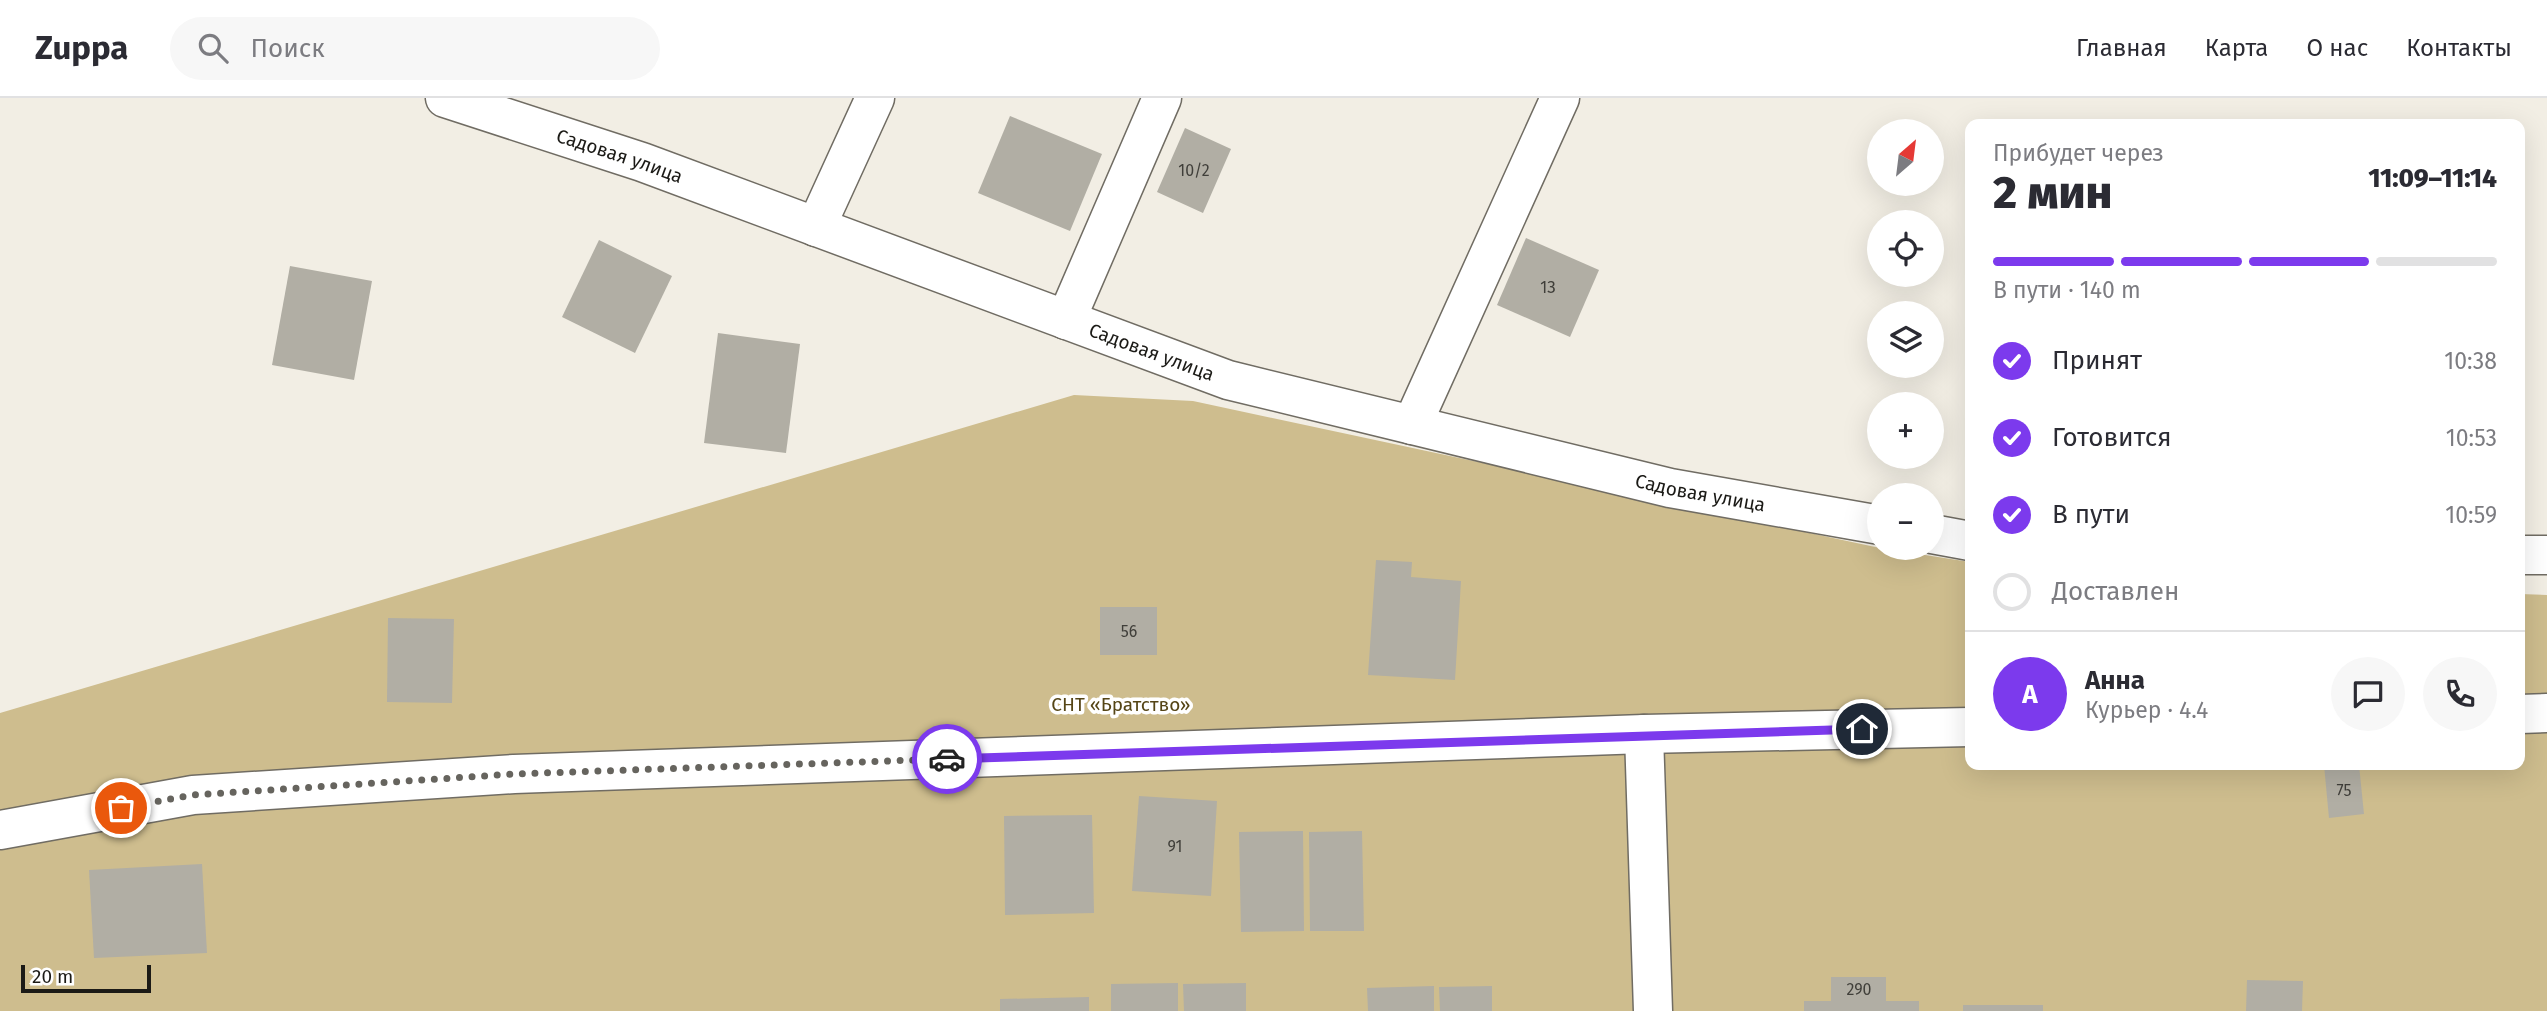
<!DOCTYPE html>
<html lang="ru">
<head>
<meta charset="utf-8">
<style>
  :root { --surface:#fff; --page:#f7f7f7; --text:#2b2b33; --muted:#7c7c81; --line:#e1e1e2; --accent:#7c3aed }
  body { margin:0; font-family:"Fira Sans",sans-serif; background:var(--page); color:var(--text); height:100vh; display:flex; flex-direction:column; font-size:26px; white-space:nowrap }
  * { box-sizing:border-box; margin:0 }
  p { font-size:23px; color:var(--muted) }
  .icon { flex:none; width:38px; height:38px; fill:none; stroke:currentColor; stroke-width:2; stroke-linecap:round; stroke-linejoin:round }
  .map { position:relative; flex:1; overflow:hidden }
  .sheet { position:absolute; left:1965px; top:21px; width:560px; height:651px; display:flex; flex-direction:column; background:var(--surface); border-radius:14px; box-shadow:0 7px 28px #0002 }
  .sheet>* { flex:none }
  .needle { width:46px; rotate:28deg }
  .fabs { position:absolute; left:1867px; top:21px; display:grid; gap:14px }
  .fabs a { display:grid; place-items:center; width:77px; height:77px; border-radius:50%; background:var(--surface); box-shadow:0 7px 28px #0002; font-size:35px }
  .scale { position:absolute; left:21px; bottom:18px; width:130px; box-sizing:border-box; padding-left:7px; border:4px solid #1b1a16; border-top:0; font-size:19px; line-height:24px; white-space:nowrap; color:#1b1a16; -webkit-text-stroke:5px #fff; paint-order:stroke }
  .pin { position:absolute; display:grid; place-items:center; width:60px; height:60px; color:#fff; margin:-30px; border:4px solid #fff; border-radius:50%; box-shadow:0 2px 7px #0007 }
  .courier { position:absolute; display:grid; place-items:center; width:70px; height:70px; margin:-35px; border:5px solid #7c3aed; border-radius:50%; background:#fff; color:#222; box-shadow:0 2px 9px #0007 }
  .summary em { font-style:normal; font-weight:800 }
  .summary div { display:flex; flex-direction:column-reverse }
  .summary { display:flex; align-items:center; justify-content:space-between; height:119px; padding:0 28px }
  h1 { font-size:46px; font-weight:800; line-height:52px }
  .bar { display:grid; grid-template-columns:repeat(4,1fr); gap:10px 7px; align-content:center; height:84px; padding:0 28px }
  .bar i { height:9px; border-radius:5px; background:var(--line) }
  .bar .selected { background:var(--accent) }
  .bar p { grid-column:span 4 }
  .line { display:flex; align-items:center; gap:18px; padding:0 28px; border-top:2px solid var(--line) }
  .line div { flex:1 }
  .round { display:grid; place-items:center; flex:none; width:74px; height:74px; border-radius:37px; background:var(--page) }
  ol { padding:0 28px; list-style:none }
  li { display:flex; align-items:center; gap:21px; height:77px }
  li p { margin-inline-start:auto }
  li .icon { padding:7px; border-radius:50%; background:var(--accent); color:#fff; stroke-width:4 }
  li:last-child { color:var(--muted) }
  li i { width:38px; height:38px; border:4px solid var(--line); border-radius:50% }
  header { display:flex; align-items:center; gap:42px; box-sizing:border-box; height:98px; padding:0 35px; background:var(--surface); border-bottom:2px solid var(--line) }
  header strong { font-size:33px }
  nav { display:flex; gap:38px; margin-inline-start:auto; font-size:24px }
  .search { width:490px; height:63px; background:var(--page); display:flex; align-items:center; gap:18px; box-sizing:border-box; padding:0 24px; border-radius:38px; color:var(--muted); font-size:26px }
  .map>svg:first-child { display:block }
  .green { fill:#cebd8e }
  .building { fill:#b1aea4 }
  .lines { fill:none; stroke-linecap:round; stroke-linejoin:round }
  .minor-casing { stroke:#706c63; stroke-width:41 }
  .minor { stroke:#fff; stroke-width:38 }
  .done { stroke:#66645e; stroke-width:7; stroke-dasharray:0 12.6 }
  .route { stroke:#7c3aed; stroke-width:9 }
  .labels { text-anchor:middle; stroke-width:7; stroke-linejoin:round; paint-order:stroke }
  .number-label { font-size:16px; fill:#403f3a }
  .street-label { font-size:19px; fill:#1b1a16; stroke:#fff }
  .park-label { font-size:19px; fill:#554516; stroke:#fff }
</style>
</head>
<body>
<header>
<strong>Zuppa</strong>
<div class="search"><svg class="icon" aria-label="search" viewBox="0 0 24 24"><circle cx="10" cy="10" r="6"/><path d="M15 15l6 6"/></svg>Поиск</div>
<nav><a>Главная</a><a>Карта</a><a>О нас</a><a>Контакты</a></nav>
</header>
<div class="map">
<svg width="2547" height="913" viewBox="0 0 2547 913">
  <rect width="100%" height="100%" fill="#f2eee4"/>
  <path class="green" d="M1074,297L1193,303L1880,450L1970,464V667H2520V496L2547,497V913H0V615Z"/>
  <g class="building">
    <path d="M1010,18L1102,56L1070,133L978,95Z"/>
    <path d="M1185,30L1231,51L1203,115L1157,94Z"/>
    <path d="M1526,140L1599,172L1570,239L1497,207Z"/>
    <path d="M599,142L672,178L635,255L562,219Z"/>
    <path d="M290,168L372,183L354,282L272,267Z"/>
    <path d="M718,235L800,246L786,355L704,345Z"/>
    <path d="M1376,462L1412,464L1411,479L1461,483L1455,582L1368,577Z"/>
    <rect x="1100" y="509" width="57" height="48"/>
    <path d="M388,520L454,521L452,605L387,604Z"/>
    <path d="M2324,667H2359L2364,716L2329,720Z"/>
    <path d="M1139,698L1217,703L1211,798L1132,793Z"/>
    <path d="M1092,717L1094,815L1005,817L1004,718Z"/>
    <path d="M1303,733L1304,833L1241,834L1239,734Z"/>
    <path d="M1362,733L1364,833H1310L1309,734Z"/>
    <path d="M202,766L207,855L94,860L89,772Z"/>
    <path d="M1831,879H1886V903H1919V913H1804V903H1831Z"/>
    <path d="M2247,882L2303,883L2302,913H2246Z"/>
    <path d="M1178,885V913H1111V886Z"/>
    <path d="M1246,885V913H1184L1183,886Z"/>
    <path d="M1434,888V913H1368L1367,890Z"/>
    <path d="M1492,888V913H1440L1439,889Z"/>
    <path d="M1089,899V913H1000V901Z"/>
    <rect x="1963" y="907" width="80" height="6"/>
  </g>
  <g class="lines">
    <defs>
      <g id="minor">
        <path id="s1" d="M445,0L642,64L1228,282L1670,390L1880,427"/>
        <path d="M816,129L875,0"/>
        <path d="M1066,222L1162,0"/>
        <path d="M1412,327L1560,0"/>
        <path d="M1932,436L1970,443"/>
        <path d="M2520,457H2547"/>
        <path d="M2520,616L2547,615"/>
        <path d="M1644,636L1653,913"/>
        <path d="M0,732L193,697L514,676L1644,636L1970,629"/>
      </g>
    </defs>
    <use href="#minor" class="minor-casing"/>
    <use href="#minor" class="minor"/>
  </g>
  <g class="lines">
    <path class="done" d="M121,710L193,697L514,676L947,661"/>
    <path class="route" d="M947,661L1862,631"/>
  </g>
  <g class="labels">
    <g class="number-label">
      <text x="1194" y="78">10/2</text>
      <text x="1548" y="195">1З</text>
      <text x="1129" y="539">56</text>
      <text x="2344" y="698">75</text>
      <text x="1175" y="754">91</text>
      <text x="1859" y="897">290</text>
    </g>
    <g class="street-label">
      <text dy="7" stroke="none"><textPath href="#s1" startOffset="184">Садовая улица</textPath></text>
      <text dy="7" stroke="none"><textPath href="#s1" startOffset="751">Садовая улица</textPath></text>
      <text dy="7" stroke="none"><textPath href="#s1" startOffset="1318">Садовая улица</textPath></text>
    </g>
    <g class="park-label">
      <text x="1121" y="613">СНТ «Братство»</text>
    </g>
  </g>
</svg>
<div class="fabs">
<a><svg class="needle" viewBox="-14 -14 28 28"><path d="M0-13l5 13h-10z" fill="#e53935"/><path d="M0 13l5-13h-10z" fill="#7c7c81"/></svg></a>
<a><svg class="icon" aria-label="locate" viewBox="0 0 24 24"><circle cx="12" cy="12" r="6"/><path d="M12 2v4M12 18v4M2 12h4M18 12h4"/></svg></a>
<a><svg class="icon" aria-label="layers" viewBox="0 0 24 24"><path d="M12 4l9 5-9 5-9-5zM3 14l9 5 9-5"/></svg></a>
<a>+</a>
<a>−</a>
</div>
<div class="scale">20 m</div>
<div class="pin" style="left:121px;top:710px;background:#ea580c"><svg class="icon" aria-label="bag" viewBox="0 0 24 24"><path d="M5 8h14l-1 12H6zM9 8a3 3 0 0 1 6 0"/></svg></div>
<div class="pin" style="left:1862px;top:631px;background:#1f2937"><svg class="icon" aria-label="home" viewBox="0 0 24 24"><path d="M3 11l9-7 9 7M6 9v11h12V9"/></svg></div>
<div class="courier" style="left:947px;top:661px"><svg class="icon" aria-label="car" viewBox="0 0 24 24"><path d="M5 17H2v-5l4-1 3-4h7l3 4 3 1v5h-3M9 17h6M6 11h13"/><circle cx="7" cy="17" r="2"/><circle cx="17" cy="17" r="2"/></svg></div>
<section class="sheet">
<div class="summary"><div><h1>2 мин</h1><p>Прибудет через</p></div><em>11:09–11:14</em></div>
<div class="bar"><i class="selected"></i><i class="selected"></i><i class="selected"></i><i></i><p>В пути · 140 m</p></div>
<ol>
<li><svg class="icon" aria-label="check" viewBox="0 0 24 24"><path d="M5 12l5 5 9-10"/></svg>Принят<p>10:38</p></li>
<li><svg class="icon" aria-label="check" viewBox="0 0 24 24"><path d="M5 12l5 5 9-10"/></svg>Готовится<p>10:53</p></li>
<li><svg class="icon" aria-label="check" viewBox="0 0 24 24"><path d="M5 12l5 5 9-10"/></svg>В пути<p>10:59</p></li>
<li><i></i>Доставлен</li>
</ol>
<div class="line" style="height:126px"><b class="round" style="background:var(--accent);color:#fff">А</b><div><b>Анна</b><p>Курьер · 4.4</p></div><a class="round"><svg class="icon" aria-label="chat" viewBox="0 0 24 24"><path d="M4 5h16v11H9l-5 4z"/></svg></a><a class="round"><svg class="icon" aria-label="phone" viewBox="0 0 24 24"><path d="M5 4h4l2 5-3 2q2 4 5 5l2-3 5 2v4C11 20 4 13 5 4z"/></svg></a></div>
</section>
</div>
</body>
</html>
